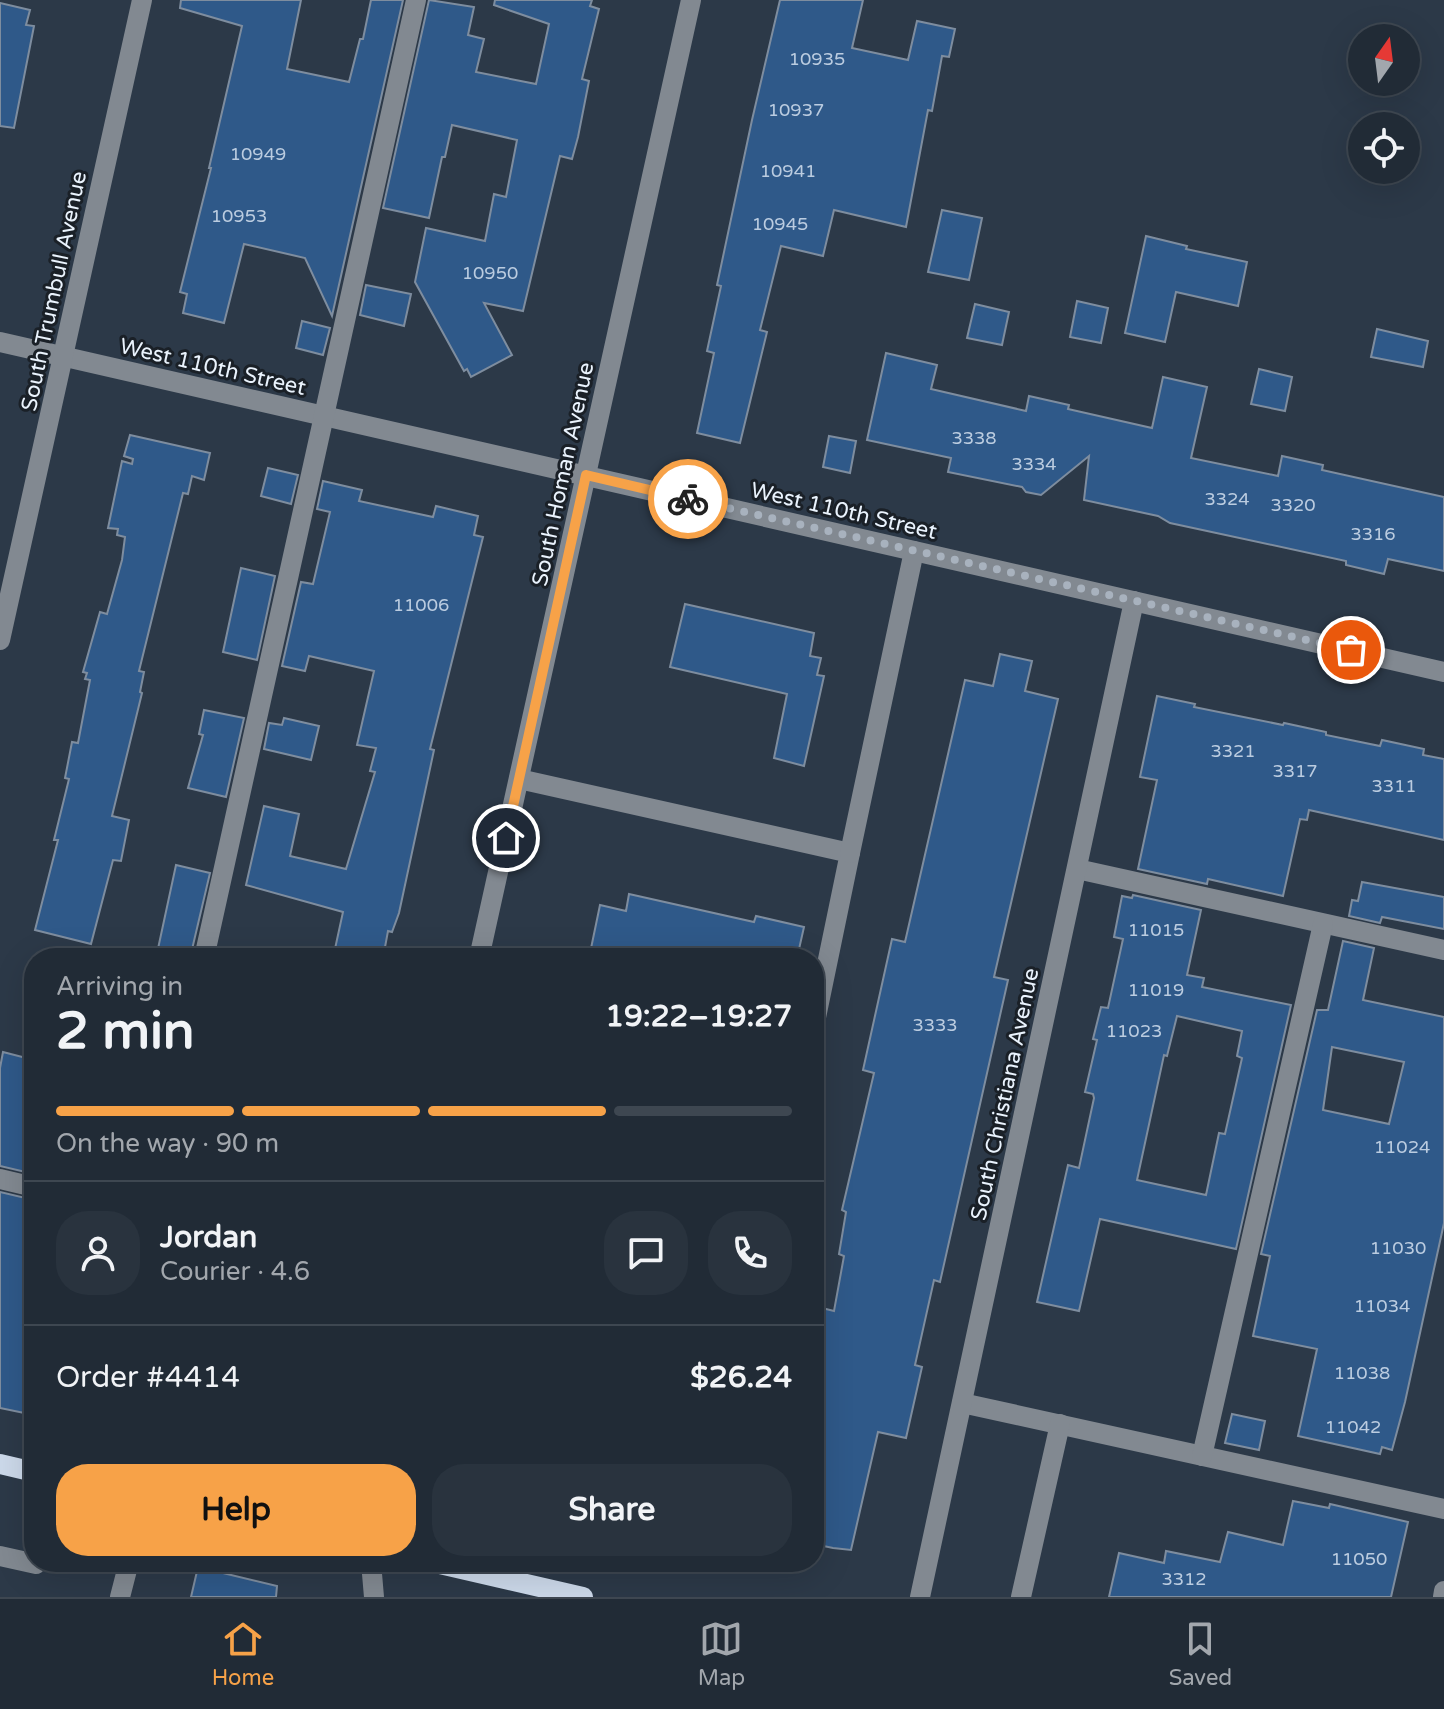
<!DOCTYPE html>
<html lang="en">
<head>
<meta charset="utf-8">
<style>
  :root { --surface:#212b36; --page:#29333e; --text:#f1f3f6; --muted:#a2a7ad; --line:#3e4751; --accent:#f7a248 }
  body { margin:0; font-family:"Varela Round",sans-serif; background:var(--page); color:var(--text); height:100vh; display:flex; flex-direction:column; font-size:30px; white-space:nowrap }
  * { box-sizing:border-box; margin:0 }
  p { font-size:26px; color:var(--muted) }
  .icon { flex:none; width:44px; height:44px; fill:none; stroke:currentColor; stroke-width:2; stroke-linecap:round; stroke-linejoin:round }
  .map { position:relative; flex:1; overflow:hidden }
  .side { position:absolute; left:24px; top:948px; width:800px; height:624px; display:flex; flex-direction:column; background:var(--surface); border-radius:32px; box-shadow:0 8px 32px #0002,0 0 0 2px var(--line) }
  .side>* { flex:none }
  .needle { width:52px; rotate:14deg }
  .controls { position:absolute; left:1348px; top:24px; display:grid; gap:16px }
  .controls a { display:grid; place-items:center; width:72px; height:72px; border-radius:50%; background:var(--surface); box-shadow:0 8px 32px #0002,0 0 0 2px var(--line); font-size:40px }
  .pin { position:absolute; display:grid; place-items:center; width:68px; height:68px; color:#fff; margin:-34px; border:4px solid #fff; border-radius:50%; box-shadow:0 2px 8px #0007 }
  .courier { position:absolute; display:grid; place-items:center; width:80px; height:80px; margin:-40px; border:6px solid #f7a248; border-radius:50%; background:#fff; color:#222; box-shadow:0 2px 10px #0007 }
  .summary em { font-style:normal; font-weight:800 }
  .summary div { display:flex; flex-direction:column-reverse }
  .summary { display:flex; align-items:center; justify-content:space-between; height:136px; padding:0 32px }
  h1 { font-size:52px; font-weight:800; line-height:60px }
  .bar { display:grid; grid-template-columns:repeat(4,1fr); gap:12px 8px; align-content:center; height:96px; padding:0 32px }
  .bar i { height:10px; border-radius:6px; background:var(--line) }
  .bar .on { background:var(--accent) }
  .bar p { grid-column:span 4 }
  .line { display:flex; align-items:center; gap:20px; padding:0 32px; border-top:2px solid var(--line) }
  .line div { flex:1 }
  .round { display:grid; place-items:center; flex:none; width:84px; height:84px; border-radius:32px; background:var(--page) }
  .button { display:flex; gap:16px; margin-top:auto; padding:16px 32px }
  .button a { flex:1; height:92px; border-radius:32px; background:var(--accent); color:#111; font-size:32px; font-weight:800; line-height:92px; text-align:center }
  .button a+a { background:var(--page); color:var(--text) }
  .tab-bar { display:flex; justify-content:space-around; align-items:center; height:112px; border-top:2px solid var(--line); background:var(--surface); font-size:22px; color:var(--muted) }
  .tab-bar a { display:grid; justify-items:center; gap:4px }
  .tab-bar .on { color:var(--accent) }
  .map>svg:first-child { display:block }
  .building { fill:#2f5989; stroke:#7e8d9f; stroke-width:2; fill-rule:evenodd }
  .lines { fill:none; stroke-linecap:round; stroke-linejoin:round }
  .minor { stroke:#828991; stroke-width:20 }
  .major { stroke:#ccd9ea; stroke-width:20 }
  .done { stroke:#a8b2be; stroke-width:8; stroke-dasharray:0 14.4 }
  .route { stroke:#f7a248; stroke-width:10 }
  .labels { text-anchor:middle; stroke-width:6; stroke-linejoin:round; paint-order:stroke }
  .number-label { font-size:18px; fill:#bbcce0 }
  .street-label { font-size:22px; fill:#eaf3fd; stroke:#1a2027 }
</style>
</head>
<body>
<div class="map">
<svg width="1444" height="1597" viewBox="0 0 1444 1597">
  <rect width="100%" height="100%" fill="#2c3948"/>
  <g class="building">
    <path d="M181,0H301L287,69L349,82L360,39H363L371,0H403L332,316L305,258L244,244L224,323L183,313L187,294L180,292L211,168H209L242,26L180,8Z"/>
    <path d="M429,0L474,7L468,35L484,39L476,72L536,84L549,24L494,5L495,0H592L590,6L599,9L582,79L589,81L578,137L572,159L560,156L523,311L484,303L512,355L471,377L467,369L464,371L415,282L426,228L485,241L494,194L506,197L517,140L452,125L445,157H442L429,218L383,208Z"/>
    <path d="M780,0H863L852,48L908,60L917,21L955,29L949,57L942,56L932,111L928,110L906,227L834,210L823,256L781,246L760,330L767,332L740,443L697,433L714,353L707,351L721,286L717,285L752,120Z"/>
    <path d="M0,3L30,10L26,25L34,26L14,128L0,126Z"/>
    <path d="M942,210L982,218L969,280L928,272Z"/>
    <path d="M1146,236L1187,246L1186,249L1247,262L1238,306L1176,292L1165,342L1125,333Z"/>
    <path d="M366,285L411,294L404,326L360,315Z"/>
    <path d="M1077,301L1108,308L1101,343L1070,337Z"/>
    <path d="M975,304L1009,312L1002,345L967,338Z"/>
    <path d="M302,321L330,328L323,355L296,348Z"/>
    <path d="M1377,329L1428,341L1423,367L1371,357Z"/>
    <path d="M886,353L937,365L931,389L1026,411L1029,396L1069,405L1068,409L1152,428L1163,377L1207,387L1191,458L1278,476L1282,456L1323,465L1322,470L1444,497V571L1388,559L1384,574L1346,565V561L1170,523L1158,516L1084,500L1089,456L1041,495L1026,492L1022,487L948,472L951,458L867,440Z"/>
    <path d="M1259,369L1292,377L1285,411L1251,404Z"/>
    <path d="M130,435L210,453L204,480L192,476L188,494L183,493L139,671L144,672L140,692L142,693L112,816L129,820L121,861L113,860L91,944L35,930L58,840H54L69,779L65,778L72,742L78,743L90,680L85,679L87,673L83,672L100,612L107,614L122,560L125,537L117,535L118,529L108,528L122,461L132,464L133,459L124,456Z"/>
    <path d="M829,436L856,441L850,473L823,467Z"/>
    <path d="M268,468L298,475L291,504L261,496Z"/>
    <path d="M323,481L362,490L359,501L433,517L436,506L478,516L474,535L483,537L430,749L434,750L399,913L392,932L388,931L383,958H333L343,912L246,885L264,806L299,814L290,856L346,869L375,772L370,771L376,748L357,745L374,671L309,656L305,671L282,666L301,582L313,584L330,512L317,509Z"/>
    <path d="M241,568L275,576L257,660L223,652Z"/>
    <path d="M685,604L814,633L810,656L821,658L817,675L824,676L804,766L774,758L787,694L670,667Z"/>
    <path d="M1000,654L1032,661L1025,691L1058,699L994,977L1008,980L940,1282L934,1280L915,1365L922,1367L906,1438L878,1432L851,1550L833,1548L814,1544V1306L834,1311L844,1256L839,1254L846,1212L842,1210L874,1073L863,1070L892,939L905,942L965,680L993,686Z"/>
    <path d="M1157,696L1195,704L1194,707L1283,725L1284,723L1326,732V735L1380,746L1382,740L1424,749L1423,755L1444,759V840L1309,810L1307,820L1300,819L1283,896L1208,879L1207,884L1138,869L1157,780L1140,777Z"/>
    <path d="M204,710L244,718L226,797L188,788L203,735L199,734Z"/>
    <path d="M284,718L319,726L311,760L264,749L269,723L282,725Z"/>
    <path d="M176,865L210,873L190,958H156Z"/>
    <path d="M1362,882L1444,897V929L1382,917L1380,923L1349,916L1352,900L1358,901Z"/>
    <path d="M629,894L754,922L756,916L804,927L797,958H589L600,905L626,911Z"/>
    <path d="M1133,895L1201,910L1187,975L1204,978L1202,987L1291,1005L1236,1249L1100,1219L1079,1311L1037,1302L1068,1165L1079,1168L1094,1098L1093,1094L1085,1092L1097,1040L1093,1039L1101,1007L1108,1008L1123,939L1114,937L1122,896L1132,898ZM1177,1016L1242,1031L1237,1056L1242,1058L1225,1134L1219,1133L1206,1195L1137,1180L1164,1055L1167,1056Z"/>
    <path d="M1343,941L1374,948L1363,1000L1444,1017V1223L1405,1402L1392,1450L1382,1447L1380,1454L1298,1436L1317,1349L1253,1336L1270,1256L1261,1254L1317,1010H1328ZM1332,1047L1404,1062L1389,1124L1323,1110Z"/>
    <path d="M3,1052L34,1060V1174L0,1166V1068Z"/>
    <path d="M0,1192L34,1200V1415L0,1408Z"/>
    <path d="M1232,1414L1265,1421L1259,1450L1225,1443Z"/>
    <path d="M1293,1501L1329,1508L1330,1504L1408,1522L1391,1597H1109L1119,1553L1164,1563L1166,1551L1220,1562L1228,1532L1283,1545Z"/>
    <path d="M198,1567L277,1586L276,1597H191Z"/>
  </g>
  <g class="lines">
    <g class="minor">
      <path d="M0,342L1444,672"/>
      <path d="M0,640L142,0"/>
      <path d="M519,779L850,853L814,1027"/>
      <path d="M850,853L914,551"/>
      <path d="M1077,869L1444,950"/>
      <path d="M204,958L416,0"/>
      <path d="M479,958L691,0"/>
      <path d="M0,1179L34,1187"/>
      <path d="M962,1403L1444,1509"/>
      <path d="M1202,1456L1323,924"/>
      <path d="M0,1556L36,1564V1562"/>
      <path d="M371,1562L374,1597"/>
      <path d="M120,1597L129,1562"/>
      <path d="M920,1597L1134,601"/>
      <path d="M1021,1597L1060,1424"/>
      <path d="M1443,1597L1444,1591"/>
    </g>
    <g class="major">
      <path d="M0,1464L34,1472"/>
      <path d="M431,1562L583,1597"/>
    </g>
  </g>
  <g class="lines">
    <path class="done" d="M688,499L1351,650"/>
    <path class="route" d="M506,838L586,475L688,499"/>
  </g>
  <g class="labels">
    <g class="number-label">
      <text x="817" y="65">10935</text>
      <text x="796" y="116">10937</text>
      <text x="258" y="160">10949</text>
      <text x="788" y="177">10941</text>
      <text x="239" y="222">10953</text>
      <text x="780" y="230">10945</text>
      <text x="490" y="279">10950</text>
      <text x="974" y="444">3338</text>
      <text x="1034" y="470">3334</text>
      <text x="1227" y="505">3324</text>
      <text x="1293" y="511">3320</text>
      <text x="1373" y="540">3316</text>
      <text x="421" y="611">11006</text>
      <text x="1233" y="757">3321</text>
      <text x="1295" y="777">3317</text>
      <text x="1394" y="792">3311</text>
      <text x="1156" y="936">11015</text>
      <text x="1156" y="996">11019</text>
      <text x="935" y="1031">3333</text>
      <text x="1134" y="1037">11023</text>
      <text x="1402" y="1153">11024</text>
      <text x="1398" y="1254">11030</text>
      <text x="1382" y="1312">11034</text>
      <text x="1362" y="1379">11038</text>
      <text x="1353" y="1433">11042</text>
      <text x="1359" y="1565">11050</text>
      <text x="1184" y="1585">3312</text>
    </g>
    <g class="street-label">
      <text transform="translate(53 291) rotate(-78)" y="8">South Trumbull Avenue</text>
      <text transform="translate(213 366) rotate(13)" y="8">West 110th Street</text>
      <text transform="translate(562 474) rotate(-78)" y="8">South Homan Avenue</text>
      <text transform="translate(844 510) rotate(13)" y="8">West 110th Street</text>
      <text transform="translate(1004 1094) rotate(-78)" y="8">South Christiana Avenue</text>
    </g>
  </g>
</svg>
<div class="controls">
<a><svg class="needle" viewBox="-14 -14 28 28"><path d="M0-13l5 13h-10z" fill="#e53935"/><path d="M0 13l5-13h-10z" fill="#a2a7ad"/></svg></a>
<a><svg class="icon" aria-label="locate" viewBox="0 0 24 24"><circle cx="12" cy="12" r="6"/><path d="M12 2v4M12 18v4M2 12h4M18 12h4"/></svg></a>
</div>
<div class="pin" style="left:1351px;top:650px;background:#ea580c"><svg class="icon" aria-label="bag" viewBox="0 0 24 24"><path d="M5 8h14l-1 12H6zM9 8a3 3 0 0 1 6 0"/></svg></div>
<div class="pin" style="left:506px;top:838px;background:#1f2937"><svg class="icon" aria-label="home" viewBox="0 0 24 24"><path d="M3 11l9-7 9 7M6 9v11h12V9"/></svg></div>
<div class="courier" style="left:688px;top:499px"><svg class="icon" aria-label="bike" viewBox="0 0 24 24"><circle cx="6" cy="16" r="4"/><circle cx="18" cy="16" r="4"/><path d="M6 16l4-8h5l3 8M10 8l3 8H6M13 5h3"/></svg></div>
<section class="side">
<div class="summary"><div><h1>2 min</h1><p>Arriving in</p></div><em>19:22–19:27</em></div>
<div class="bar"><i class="on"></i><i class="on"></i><i class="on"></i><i></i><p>On the way · 90 m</p></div>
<div class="line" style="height:144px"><a class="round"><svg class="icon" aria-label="person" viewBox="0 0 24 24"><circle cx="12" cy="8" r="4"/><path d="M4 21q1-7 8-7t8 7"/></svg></a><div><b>Jordan</b><p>Courier · 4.6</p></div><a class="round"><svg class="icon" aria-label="chat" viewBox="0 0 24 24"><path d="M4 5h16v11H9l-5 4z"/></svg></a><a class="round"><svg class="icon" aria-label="phone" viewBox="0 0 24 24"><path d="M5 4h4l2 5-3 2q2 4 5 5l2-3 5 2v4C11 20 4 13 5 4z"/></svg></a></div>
<div class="line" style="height:104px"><div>Order #4414</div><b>$26.24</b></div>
<div class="button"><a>Help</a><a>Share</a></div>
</section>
</div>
<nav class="tab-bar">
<a class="on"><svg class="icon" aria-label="home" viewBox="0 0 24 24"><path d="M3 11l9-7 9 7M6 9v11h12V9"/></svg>Home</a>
<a><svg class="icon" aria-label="map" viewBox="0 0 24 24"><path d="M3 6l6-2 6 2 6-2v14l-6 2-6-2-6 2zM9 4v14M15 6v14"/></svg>Map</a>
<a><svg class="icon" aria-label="saved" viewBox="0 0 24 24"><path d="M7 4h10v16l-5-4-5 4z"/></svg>Saved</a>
</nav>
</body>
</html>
